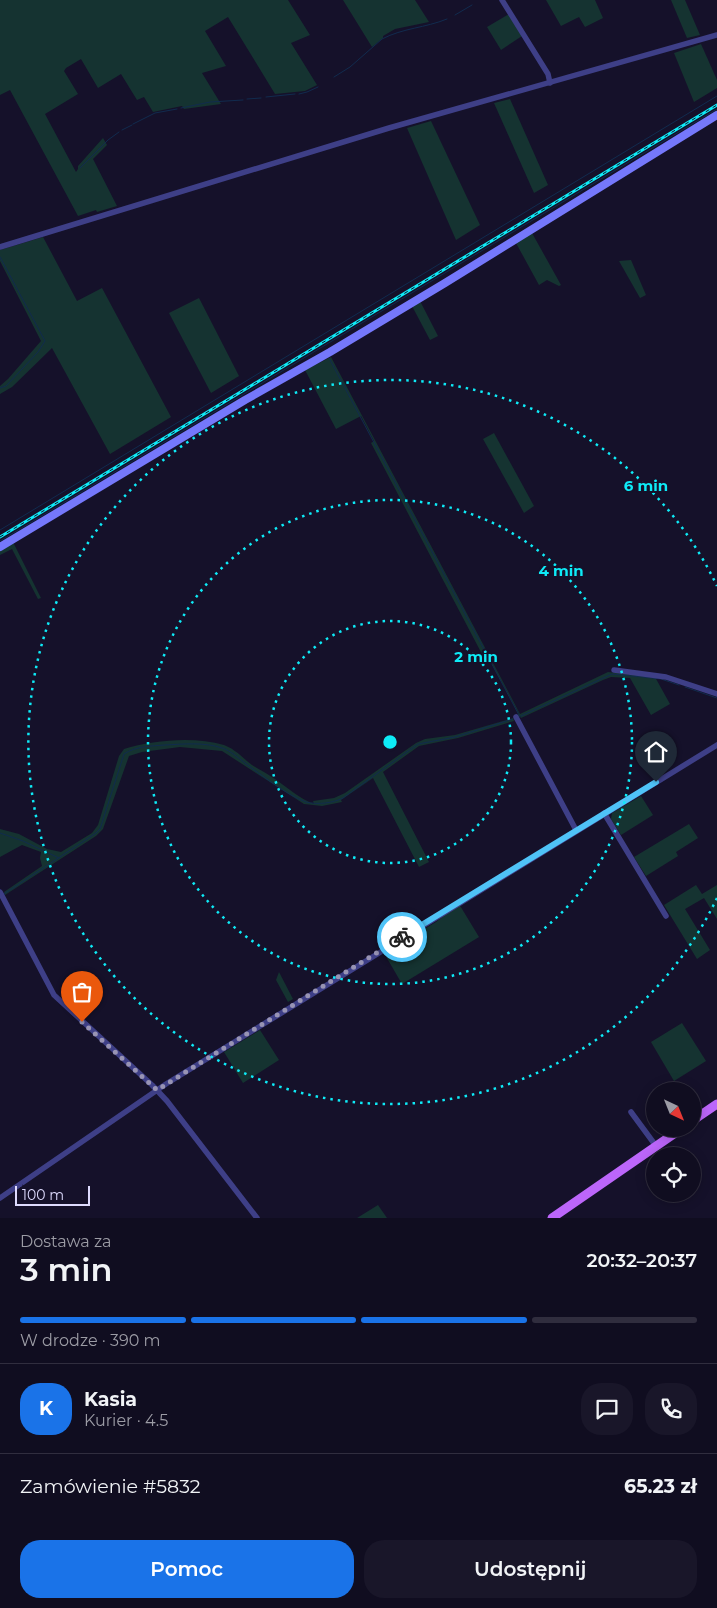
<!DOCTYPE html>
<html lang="pl">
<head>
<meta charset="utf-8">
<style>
  :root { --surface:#100d20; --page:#191629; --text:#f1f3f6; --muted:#9c9ca5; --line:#302d3e; --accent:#1a73e8 }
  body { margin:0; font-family:Montserrat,sans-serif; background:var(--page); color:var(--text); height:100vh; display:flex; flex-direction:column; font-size:19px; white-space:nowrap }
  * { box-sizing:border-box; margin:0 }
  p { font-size:16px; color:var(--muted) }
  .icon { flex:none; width:28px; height:28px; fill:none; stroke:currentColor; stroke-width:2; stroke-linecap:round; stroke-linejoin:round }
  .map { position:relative; height:1218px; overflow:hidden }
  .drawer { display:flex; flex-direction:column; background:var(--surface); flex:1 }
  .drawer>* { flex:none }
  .needle { width:32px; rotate:137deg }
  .buttons { position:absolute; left:646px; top:1082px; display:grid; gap:10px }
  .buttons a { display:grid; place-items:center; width:55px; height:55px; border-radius:50%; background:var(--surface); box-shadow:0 2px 12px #0003,0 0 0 1px var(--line); font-size:25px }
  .scale { position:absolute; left:15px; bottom:12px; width:75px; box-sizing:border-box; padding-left:5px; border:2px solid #dedbfe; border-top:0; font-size:14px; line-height:18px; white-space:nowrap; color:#dedbfe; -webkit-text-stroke:4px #15112a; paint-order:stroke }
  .pin { position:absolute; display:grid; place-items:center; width:42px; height:42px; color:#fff; margin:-51px -21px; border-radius:50% 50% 50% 0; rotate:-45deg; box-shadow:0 0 5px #0007 }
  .pin .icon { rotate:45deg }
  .courier { position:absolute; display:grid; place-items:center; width:50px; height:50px; margin:-25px; border:4px solid #4fc3f7; border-radius:50%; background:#fff; color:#222; box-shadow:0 1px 6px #0007 }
  .head em { font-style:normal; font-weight:600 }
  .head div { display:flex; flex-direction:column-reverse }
  .head { display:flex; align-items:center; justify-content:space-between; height:85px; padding:0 20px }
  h1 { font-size:32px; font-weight:600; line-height:38px }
  .bar { display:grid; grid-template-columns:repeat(4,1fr); gap:8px 5px; align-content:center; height:60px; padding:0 20px }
  .bar i { height:6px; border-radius:4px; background:var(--line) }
  .bar .active { background:var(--accent) }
  .bar p { grid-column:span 4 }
  .line { display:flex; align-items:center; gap:12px; padding:0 20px; border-top:1px solid var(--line) }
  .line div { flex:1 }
  .round { display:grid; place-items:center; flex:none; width:52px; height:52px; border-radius:20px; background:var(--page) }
  .action { display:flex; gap:10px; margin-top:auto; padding:10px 20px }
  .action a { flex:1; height:58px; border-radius:20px; background:var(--accent); color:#fff; font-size:20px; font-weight:600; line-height:58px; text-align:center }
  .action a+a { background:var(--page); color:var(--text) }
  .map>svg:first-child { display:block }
  .green { fill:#153331 }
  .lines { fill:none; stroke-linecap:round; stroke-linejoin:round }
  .stream { stroke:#112b4e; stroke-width:1 }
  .street { stroke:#3e3f87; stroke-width:5.5 }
  .secondary { stroke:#7578fb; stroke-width:8 }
  .primary { stroke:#bc66fa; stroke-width:9 }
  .rail-casing { stroke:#0eebf7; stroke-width:3 }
  .rail { stroke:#15112a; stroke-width:1; stroke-dasharray:4; stroke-linecap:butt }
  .done { stroke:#9894b4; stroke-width:5; stroke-dasharray:0 9 }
  .route { stroke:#4fc3f7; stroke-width:6 }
  .ring { fill:none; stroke:#0eebf7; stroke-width:2.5; stroke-dasharray:2.5 5 }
  .centre { fill:#0eebf7; stroke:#15112a; stroke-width:2.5 }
  .ring-label { font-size:15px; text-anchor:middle; font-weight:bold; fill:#0eebf7; stroke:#15112a; stroke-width:4; stroke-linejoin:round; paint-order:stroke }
</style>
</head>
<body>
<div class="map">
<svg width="717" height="1218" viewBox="0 0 717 1218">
  <rect width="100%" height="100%" fill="#15112a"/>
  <g class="green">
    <path d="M0,0H288L310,35L291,43L317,85L305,91L275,94L228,17L205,31L226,66L202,73L221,104L184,109L182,106L153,112L144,97L137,100L121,74L98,88L81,59L66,68L64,71L78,94L45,114L76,172L78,169V166L103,138L107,145L93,159L117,206L97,212L96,210L78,216L10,90L0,95Z"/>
    <path d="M343,0H415L429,22L395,29L383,36V38L372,47Z"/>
    <path d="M546,0H595L603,18L585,27L579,17L561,26Z"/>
    <path d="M671,0H685L700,35L687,38Z"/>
    <path d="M509,14L522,36L501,50L487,27Z"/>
    <path d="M701,44L717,80V88L694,102L674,53Z"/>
    <path d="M510,99L548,185L534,193L494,103Z"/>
    <path d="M431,121L480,225L456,240L407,128Z"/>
    <path d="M532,233L561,285L559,286L547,280L539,285L516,243Z"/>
    <path d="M43,237L77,301L102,288L171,417L110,454L52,348L12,387L0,394V386L8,379L41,341L0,261V250Z"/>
    <path d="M631,260L646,295L640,298L619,261Z"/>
    <path d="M199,298L239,376L211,393L169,313Z"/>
    <path d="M420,301L438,336L430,340L412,306Z"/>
    <path d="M331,357L520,714L608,672L655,677L670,704L651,715L630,678L611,677L603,680L521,718L520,716L518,717L517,715L519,714L487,655L483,656L371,443L374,441L361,416L336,429L305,370Z"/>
    <path d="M494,433L534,506L524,513L483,439Z"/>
    <path d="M13,542L41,598L38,599L12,549L0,555V550Z"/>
    <path d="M513,718L514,721L458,738L419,746L383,772L429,862L419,867L373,778L341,800L342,802L322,806L304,804L222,751L180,747L142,752L129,756L103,829L96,836L5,895L4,892L42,866L40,858L41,852L22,845L0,857V829L19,834L47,849L61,852L92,833L98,825L119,756L124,749C153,740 194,736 224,745C235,749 243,758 252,765C260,770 268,774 275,779C288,788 300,799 314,804L313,801L334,798L345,793L416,743L425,739L455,735Z"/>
    <path d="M641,796L653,815L621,835L611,819L612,813Z"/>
    <path d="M689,824L698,838L676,852L678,856L646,876L634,857Z"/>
    <path d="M696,885L702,894L717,885V919L704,898L685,909L710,950L697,959L664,905Z"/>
    <path d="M459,904L479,937L402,984L384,953L436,922Z"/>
    <path d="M279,972L293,999L288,1002L276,980Z"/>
    <path d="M682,1023L706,1061L674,1081L651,1042Z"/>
    <path d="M260,1030L279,1060L243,1083L224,1052Z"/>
    <path d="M378,1205L387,1218H357Z"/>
  </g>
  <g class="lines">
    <g class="stream">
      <path d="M455,15L472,5"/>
      <path d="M334,77L350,67L382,39C403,28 425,28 447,19"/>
      <path d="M299,94L307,92L318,87"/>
      <path d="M266,97L295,94"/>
      <path d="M247,99L261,98"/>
      <path d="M181,108L210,102L243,100"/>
      <path d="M133,124L155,113L177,109"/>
      <path d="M122,130L132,125"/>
      <path d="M80,168L108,140L119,132"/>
      <path d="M0,257L45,341L38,352L6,386L0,388"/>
      <path d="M329,358L520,717"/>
      <path d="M0,530L717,96"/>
      <path d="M0,541L717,109"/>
      <path d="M685,687L717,698"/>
      <path d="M521,716L612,674L661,679L679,685"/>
      <path d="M0,833L23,841L59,858"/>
      <path d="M4,894L96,833L100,829L124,754C136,746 152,746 165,745C183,744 205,742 222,748C231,751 237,757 245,763C260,774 288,796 306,802C318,805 333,803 343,798L418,744L455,737L513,719"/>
    </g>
    <g class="street">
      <path d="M502,0L548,74L550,83"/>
      <path d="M0,247L389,128L717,35"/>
      <path d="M614,670L666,677L717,694"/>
      <path d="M516,717L576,830"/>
      <path d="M604,813L666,916"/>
      <path d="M0,892L54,995L152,1085L167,1101L257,1218"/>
      <path d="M631,1112L656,1146"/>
      <path d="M0,1198L166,1084L717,745"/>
    </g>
    <path class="secondary" d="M0,547L245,400L330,352L445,283L717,115"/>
    <g class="primary">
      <path d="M692,1121L717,1104"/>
      <path d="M552,1218L681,1129"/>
    </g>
    <defs>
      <path id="rail" d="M0,537L717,105"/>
    </defs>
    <use href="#rail" class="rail-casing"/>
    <use href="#rail" class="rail"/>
  </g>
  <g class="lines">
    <path class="done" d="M82,1022L157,1090L402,937"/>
    <path class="route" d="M402,937L656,782"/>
  </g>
  <g class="ring">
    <circle cx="390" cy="742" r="121"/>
    <circle cx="390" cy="742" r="242"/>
    <path d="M717 898A362 362 0 1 1 717 586"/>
  </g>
  <circle cx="390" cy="742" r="8" class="centre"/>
  <g class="ring-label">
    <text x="646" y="491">6 min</text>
    <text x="561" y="576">4 min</text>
    <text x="476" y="662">2 min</text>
  </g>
</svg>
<div class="buttons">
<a><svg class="needle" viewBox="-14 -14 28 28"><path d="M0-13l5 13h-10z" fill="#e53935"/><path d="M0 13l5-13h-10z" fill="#9c9ca5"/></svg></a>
<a><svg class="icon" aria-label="locate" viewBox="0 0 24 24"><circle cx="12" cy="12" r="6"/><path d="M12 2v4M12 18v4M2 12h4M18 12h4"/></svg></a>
</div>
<div class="scale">100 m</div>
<div class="pin" style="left:82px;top:1022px;background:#ea580c"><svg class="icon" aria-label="bag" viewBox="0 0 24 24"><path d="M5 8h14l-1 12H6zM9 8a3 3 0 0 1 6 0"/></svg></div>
<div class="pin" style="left:656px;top:782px;background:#1f2937"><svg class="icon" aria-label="home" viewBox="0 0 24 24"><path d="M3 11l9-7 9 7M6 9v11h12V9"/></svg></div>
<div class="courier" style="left:402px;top:937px"><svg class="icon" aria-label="bike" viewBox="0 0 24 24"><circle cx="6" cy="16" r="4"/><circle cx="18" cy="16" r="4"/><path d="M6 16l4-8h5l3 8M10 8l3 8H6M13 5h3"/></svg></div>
</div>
<section class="drawer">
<div class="head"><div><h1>3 min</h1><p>Dostawa za</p></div><em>20:32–20:37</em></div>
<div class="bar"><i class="active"></i><i class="active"></i><i class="active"></i><i></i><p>W drodze · 390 m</p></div>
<div class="line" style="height:90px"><b class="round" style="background:var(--accent);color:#fff">K</b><div><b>Kasia</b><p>Kurier · 4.5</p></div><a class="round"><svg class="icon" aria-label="chat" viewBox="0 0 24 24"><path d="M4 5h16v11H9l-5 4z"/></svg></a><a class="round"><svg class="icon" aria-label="phone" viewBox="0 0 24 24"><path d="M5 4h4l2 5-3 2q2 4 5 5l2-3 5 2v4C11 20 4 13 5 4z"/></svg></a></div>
<div class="line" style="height:65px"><div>Zamówienie #5832</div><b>65.23 zł</b></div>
<div class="action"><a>Pomoc</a><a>Udostępnij</a></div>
</section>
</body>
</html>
